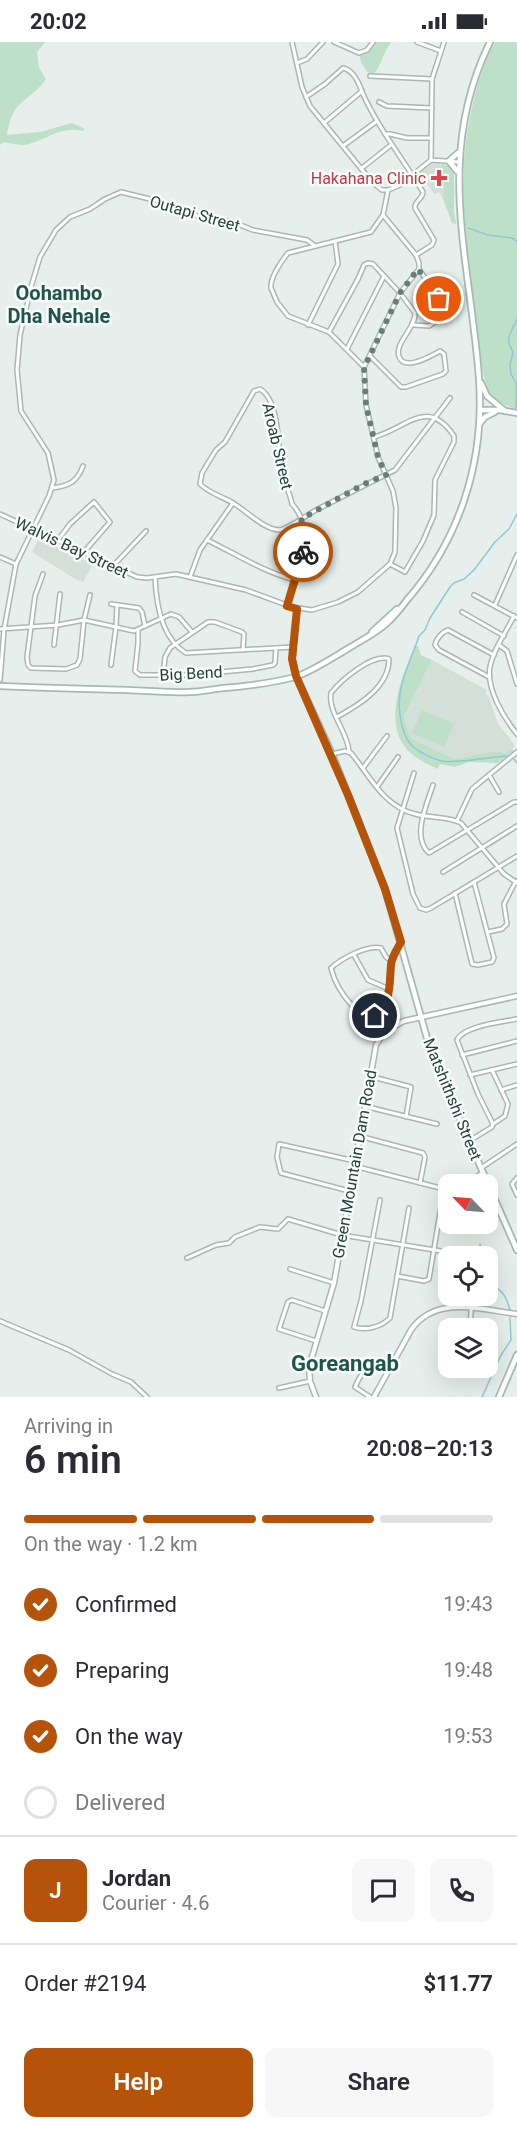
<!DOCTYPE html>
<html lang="en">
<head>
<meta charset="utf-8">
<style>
  :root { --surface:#fff; --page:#f7f7f7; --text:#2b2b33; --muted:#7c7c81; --line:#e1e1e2; --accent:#b45309 }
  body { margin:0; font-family:Roboto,sans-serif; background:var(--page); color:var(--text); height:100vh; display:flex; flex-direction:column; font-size:22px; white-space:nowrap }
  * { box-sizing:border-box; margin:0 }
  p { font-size:20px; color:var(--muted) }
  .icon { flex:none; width:33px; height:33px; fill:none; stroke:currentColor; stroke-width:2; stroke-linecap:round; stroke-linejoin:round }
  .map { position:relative; height:1355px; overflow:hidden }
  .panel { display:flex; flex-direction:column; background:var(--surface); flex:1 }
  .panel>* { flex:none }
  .needle { width:39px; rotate:295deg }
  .tools { position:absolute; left:438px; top:1132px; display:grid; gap:12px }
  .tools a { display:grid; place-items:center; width:60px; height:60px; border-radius:12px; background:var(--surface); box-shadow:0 6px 24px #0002; font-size:30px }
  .pin { position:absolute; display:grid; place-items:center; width:51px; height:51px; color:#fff; margin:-26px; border:3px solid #fff; border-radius:50%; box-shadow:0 2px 6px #0007 }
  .courier { position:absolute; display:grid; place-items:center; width:60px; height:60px; margin:-30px; border:4px solid #b45309; border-radius:50%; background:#fff; color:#222; box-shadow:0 2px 8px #0007 }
  .summary em { font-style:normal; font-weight:600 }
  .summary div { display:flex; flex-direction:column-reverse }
  .summary { display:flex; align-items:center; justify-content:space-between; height:102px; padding:0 24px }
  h1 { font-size:39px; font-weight:600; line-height:45px }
  .bar { display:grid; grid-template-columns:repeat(4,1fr); gap:9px 6px; align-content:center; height:72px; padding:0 24px }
  .bar i { height:8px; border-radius:4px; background:var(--line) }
  .bar .current { background:var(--accent) }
  .bar p { grid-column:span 4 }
  .line { display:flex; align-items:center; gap:15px; padding:0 24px; border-top:2px solid var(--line) }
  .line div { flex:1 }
  .round { display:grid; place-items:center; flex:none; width:63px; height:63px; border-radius:12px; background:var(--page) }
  ol { padding:0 24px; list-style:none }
  li { display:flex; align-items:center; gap:18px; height:66px }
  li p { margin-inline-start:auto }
  li .icon { padding:6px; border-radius:50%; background:var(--accent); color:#fff; stroke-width:4 }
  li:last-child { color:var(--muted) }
  li i { width:33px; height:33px; border:3px solid var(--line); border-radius:50% }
  .cta { display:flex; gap:12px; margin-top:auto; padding:12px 24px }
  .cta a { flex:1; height:69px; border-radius:12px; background:var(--accent); color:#fff; font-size:24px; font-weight:600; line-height:69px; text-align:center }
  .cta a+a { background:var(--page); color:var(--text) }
  .status { display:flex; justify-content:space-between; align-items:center; height:42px; padding:0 30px; background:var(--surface); direction:ltr }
  .status svg { height:16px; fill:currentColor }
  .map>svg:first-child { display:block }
  .built { fill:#d4dfda }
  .green { fill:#bfe0c8 }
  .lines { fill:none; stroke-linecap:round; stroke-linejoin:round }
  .stream { stroke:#8ec9d4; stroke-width:1.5 }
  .minor-casing { stroke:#a8b8b2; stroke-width:6 }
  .tertiary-casing { stroke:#a8b8b2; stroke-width:7 }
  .secondary-casing { stroke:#a4bbb3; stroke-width:8 }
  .minor { stroke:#fff; stroke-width:3 }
  .tertiary { stroke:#fff; stroke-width:4 }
  .secondary { stroke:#fff; stroke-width:4.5 }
  .done { stroke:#687f78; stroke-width:6; stroke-dasharray:0 10.8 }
  .route { stroke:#b45309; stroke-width:8 }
  .health-dot { fill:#e0444e; stroke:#f7fbf9; stroke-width:2 }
  .labels { text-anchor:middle; stroke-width:5; stroke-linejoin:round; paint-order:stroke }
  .health-label { font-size:16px; fill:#be3a42; stroke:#f7fbf9; text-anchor:end }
  .street-label { font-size:16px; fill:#24423a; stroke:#f7fbf9 }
  .quarter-label { font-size:20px; font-weight:bold; fill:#1f5548; stroke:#f7fbf9 }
  .district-label { font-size:22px; font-weight:bold; fill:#1f5548; stroke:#f7fbf9 }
</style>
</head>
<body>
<div class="status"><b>20:02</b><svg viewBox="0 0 49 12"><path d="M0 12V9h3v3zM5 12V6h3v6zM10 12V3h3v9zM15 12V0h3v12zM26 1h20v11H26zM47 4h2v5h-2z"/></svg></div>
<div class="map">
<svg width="517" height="1355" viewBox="0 0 517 1355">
  <rect width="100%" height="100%" fill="#e6efeb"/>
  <g class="built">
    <path d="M428,121L447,123L454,131L453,141L443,157L439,150L434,152L419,129Z"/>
    <path d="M39,496L93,522L83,540L77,538L32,510Z"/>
    <path d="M432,618L487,648L486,652L489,655L497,680L515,704L506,711L494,709L455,717L410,696L404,676Z"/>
  </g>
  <g class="green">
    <path d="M0,0H45L37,10L39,26L46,37C28,62 12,56 7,93L40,90L72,81L85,87L83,89C58,83 46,100 23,103C18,103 10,101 4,100L0,103Z"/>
    <path d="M373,0H392C382,9 382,28 370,34L361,20L359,11H364Z"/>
    <path d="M495,0H517V367C501,363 490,357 485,340C479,310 476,279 472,249C464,182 457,128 473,61C478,40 484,19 495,0Z"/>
    <path d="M442,122L450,125L454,131V169L456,182L452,181L443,157L446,131L442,130Z"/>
    <path d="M415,603L418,604L421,613L432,618L404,675L410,696L455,717L494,709L506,711L512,706L514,709L498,721L469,720L455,725L440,722L438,727C429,723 420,719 413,713C379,686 402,635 415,603Z"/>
    <path d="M422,668L454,682L444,705L412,691Z"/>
  </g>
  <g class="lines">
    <g class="stream">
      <path d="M468,186L488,193L512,196L517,199"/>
      <path d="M516,366V341L511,332L510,323L513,310L509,302V294L517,277"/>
      <path d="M506,714C492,715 453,722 441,719C430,716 412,707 407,697C399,681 397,658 402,642C406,626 414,610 419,594L425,588L430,576L450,545L454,541L464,537L474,528L495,500L509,487L517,472"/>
      <path d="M514,717L517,721"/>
      <path d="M480,1202L481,1215"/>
      <path d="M488,1236C499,1251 504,1246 510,1268"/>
      <path d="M482,1355L501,1313L511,1298L510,1276"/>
    </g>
    <defs>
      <g id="minor">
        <path d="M292,0L302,45L310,64L372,140L382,148H388"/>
        <path d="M334,0L359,11L367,8L373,0"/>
        <path d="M417,0L441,9"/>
        <path d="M297,21L307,17L323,0"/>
        <path d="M370,34L432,37"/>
        <path d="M306,55L325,42L343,26C353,28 359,41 362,50C378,86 403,117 423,150C423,157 414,159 415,166L434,198L432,203L416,213"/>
        <path d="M379,60L387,64L432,66"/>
        <path d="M324,81L362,49"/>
        <path d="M385,92H390L407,96H431"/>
        <path d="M343,104L377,79"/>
        <path d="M431,118L432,37L444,0"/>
        <path d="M362,126L391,103"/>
        <path d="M308,283L338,222L335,199"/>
        <path d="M414,283L429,284L444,274L439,257L419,227"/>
        <path d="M329,290L358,237L364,223L368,221L373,222L400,251L415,271C416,287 390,304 401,318C409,327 431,314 440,309L444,312L446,329L443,332L406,345H401L370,314"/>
        <path d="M347,307L384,234"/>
        <path d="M364,325L329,290L288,274L277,260L271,246C270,235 281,220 288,211L371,190L383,173L388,148L400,143L431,118L459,120"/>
        <path d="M374,395C406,387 427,354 454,394V400L435,438L434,473L423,499L405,530L390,522"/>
        <path d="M52,446C69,444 77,440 83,424"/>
        <path d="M0,472L137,535L147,536L176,532L246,548L292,565L312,568L338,560L358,550L390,522L395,510L396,466L393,449L378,415L366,363L364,325L400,251L419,227V221L416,213L383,173"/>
        <path d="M58,498L70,482L94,460L110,480L84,510"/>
        <path d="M207,498C236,512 264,530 295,538"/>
        <path d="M0,515L16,522"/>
        <path d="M113,524L146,489"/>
        <path d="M43,532L35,554L27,615L28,623L31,626L66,627L77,623L80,617L84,578L90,553"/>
        <path d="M155,535C156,562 161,596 186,611L293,605"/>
        <path d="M190,535L200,508L233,461"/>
        <path d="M474,553L517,576"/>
        <path d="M111,562L139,566L142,570L145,584"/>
        <path d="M495,563L517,513"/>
        <path d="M287,564C297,534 318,489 292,462C290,450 283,439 281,427C278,406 280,359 260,347L254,349L225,400L216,408L208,421L202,431L200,442C209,451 223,455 233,461C247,469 263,487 279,488C286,488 309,472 316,468L395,428L450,356"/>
        <path d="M462,570L504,594"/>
        <path d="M514,574C506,590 493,608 490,625C486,647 504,676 517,692"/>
        <path d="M0,587L58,583L84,578L134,589L171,572L179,575L192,590"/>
        <path d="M138,588V601L135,629L140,633H188L253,627L273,623L275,621L276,606"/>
        <path d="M54,603L60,552"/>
        <path d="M499,603L507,609L517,642"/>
        <path d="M111,623L116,585L117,563"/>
        <path d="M163,634L165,615L170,606L208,580H215L242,590L244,592L243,608"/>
        <path d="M296,634L293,617L297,567"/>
        <path d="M489,635L439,608L435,603C436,597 442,590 448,588L494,613"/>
        <path d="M0,638L4,588L16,522L49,454L54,438L48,411L21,369L17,328L20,293L31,245L40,215L56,188L70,175L90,167L105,157L121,150L158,159L208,178L230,179L253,188L307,198L315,204"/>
        <path d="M337,675C359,663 389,645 389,617C373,611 341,638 331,651C328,672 348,689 349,710"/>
        <path d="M332,712L345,709L351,711C370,734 383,764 415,772C429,776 449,774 461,781L504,832L517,841"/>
        <path d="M363,726L387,694"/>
        <path d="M414,731L397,786L413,852L420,866L426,868L431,866L517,814"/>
        <path d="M489,733L499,750"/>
        <path d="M433,743C427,762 411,795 429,811L514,760H517"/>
        <path d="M377,745L398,715"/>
        <path d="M457,779L472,747L517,710"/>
        <path d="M443,830L517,784"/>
        <path d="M455,851L472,922L478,923L492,920L494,916L474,840"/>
        <path d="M488,890L502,887L507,882L504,862L516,839"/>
        <path d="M354,913L368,938L389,947"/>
        <path d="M370,980L383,965L388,957L391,933V923L400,902"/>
        <path d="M384,990C361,974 338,955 331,926C342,916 367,903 381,906L386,915L392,919"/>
        <path d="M462,1013L517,999"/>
        <path d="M492,1028L508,1062L505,1074L493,1082"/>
        <path d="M470,1033L517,1022"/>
        <path d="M369,1034L411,1045L406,1075"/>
        <path d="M501,1048L517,1043"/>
        <path d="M364,1064L437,1082"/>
        <path d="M359,1094L423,1111L425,1115L420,1141"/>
        <path d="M469,1099L492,1085L493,1082L478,1052L457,998C463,984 502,980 517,977"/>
        <path d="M354,1124L448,1148"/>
        <path d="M481,1126L517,1102"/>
        <path d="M517,1136L512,1142L517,1153"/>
        <path d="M471,1143L475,1136L483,1130"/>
        <path d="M349,1149L281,1131L277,1115L279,1102L355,1119"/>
        <path d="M380,1158L361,1259L354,1285C366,1289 381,1285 390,1276L409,1166"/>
        <path d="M187,1216L216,1203L229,1201L235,1195L260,1185L278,1187L288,1177L342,1193L441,1209L460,1215"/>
        <path d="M290,1227L334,1241"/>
        <path d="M397,1234L424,1239L429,1237L444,1147"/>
        <path d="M0,1279L69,1308L112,1332L131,1340L147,1355"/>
        <path d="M470,1287L472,1254"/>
        <path d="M488,1293L489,1299L488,1306"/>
        <path d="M316,1299L279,1287L288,1260L292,1258L325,1269"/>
        <path d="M279,1346L310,1339"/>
        <path d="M370,1355L355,1345C363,1326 373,1317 394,1318"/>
      </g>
      <g id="tertiary">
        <path d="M316,1355L310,1339L309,1325L334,1241L376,1003L384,990L404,979L517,954"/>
        <path d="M374,1355L411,1288C436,1252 482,1268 517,1272"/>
      </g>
      <g id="secondary">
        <path d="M457,129L449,119L458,111"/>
        <path d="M481,341L487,354L505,369"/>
        <path d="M480,368H500L517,371"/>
        <path d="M480,381L485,375L495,370"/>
        <path d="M372,590L397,567"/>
        <path d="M296,634L332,712L385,847L432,1014L517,1208"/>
        <path d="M0,644C43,646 85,647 128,648C148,649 169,651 189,650C201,650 213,647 224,646C248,644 272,641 295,635C313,629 332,616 349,606C362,598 376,591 387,581C395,574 401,566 407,558C461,496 485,417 479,336C470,217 434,114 490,0"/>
        <path d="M499,1355L517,1313"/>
      </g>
    </defs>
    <use href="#minor" class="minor-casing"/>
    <use href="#tertiary" class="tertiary-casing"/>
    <use href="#secondary" class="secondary-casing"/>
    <use href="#minor" class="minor"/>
    <use href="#tertiary" class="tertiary"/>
    <use href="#secondary" class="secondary"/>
  </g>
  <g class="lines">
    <path class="done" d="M303,510L305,490L301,477L364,442L386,433L378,415L366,363L364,326L400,251L418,227L439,257"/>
    <path class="route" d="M303,510L287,564L297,567L292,617L296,634L348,753L385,847L401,900C397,907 391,916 391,923C389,946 392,956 375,974"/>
  </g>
  <path class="health-dot" d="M436 127h6v6h6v6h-6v6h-6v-6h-6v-6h6z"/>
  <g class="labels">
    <g class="health-label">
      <text x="426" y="142">Hakahana Clinic</text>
    </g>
    <g class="street-label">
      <text transform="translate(195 171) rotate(16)" y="6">Outapi Street</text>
      <text transform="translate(278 404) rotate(77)" y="6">Aroab Street</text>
      <text transform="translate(72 505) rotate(25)" y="6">Walvis Bay Street</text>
      <text transform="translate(191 631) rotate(-3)" y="6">Big Bend</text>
      <text transform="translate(453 1057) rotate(68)" y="6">Matshithshi Street</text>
      <text transform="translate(354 1122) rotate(-80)" y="6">Green Mountain Dam Road</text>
    </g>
    <g class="quarter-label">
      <text x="59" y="258">Oohambo<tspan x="59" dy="23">Dha Nehale</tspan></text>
    </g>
    <g class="district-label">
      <text x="345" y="1329">Goreangab</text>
    </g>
  </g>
</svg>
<div class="tools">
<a><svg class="needle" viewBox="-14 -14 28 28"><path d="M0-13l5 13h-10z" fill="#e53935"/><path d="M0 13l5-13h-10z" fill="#7c7c81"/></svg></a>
<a><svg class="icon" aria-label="locate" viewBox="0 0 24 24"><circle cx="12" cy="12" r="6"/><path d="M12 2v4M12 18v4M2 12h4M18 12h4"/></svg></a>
<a><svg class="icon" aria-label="layers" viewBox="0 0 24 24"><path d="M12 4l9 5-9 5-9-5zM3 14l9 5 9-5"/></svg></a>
</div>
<div class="pin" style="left:439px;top:257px;background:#ea580c"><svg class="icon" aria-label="bag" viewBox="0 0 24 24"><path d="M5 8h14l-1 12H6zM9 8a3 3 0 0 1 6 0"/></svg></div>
<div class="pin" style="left:375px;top:974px;background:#1f2937"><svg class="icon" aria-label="home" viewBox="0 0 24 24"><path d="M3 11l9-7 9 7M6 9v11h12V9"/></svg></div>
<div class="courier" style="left:303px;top:510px"><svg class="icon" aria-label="bike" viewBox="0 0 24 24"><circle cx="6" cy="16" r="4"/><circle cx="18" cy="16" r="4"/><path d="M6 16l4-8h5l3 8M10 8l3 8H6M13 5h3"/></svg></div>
</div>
<section class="panel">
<div class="summary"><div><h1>6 min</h1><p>Arriving in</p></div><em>20:08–20:13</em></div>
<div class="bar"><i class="current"></i><i class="current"></i><i class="current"></i><i></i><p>On the way · 1.2 km</p></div>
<ol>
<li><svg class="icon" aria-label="check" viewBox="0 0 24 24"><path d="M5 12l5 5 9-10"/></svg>Confirmed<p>19:43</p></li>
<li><svg class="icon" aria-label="check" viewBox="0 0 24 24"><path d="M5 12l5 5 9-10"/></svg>Preparing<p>19:48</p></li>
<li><svg class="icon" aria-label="check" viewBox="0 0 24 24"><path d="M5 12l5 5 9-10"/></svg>On the way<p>19:53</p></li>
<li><i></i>Delivered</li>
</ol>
<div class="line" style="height:108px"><b class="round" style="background:var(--accent);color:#fff">J</b><div><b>Jordan</b><p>Courier · 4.6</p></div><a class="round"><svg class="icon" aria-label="chat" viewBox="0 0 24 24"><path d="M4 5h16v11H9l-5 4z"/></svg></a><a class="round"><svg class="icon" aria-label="phone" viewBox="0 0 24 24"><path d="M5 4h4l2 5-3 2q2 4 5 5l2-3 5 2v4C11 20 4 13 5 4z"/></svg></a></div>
<div class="line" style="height:78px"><div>Order #2194</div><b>$11.77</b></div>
<div class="cta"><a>Help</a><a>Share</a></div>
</section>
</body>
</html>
